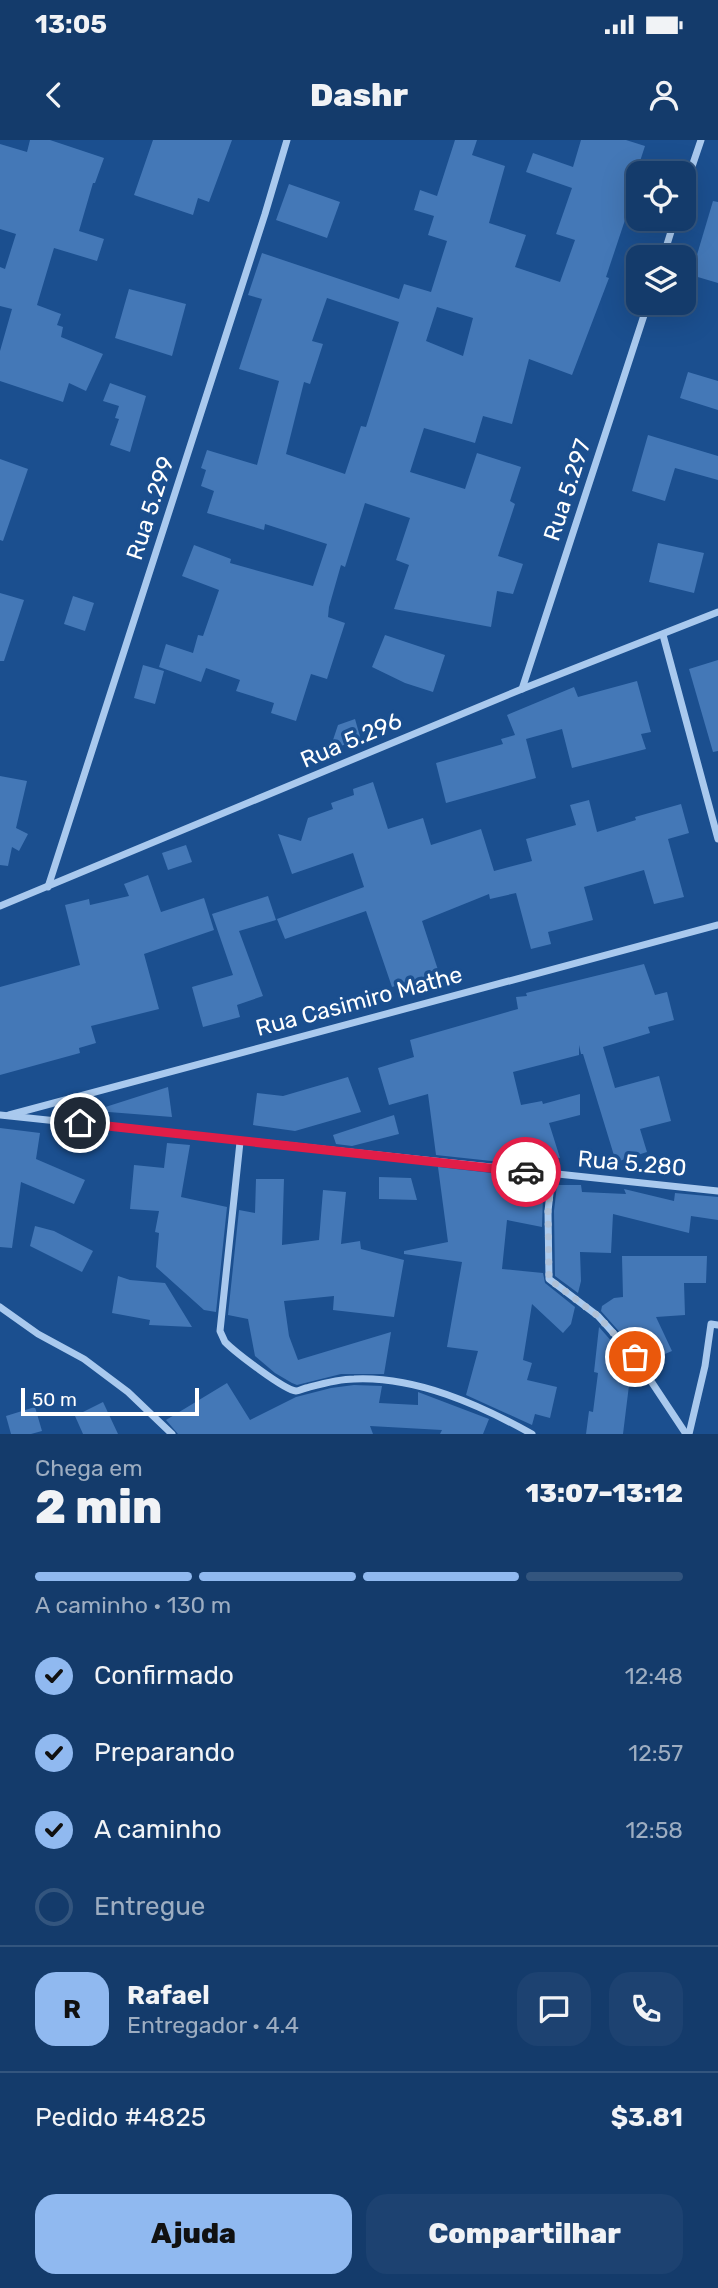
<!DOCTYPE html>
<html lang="pt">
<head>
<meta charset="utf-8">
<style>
  :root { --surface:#143b6b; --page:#1d4271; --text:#f1f3f6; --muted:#9dadc1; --line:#33557e; --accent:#90b9f0 }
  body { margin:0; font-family:Rubik,sans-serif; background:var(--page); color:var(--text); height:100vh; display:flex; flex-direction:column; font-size:26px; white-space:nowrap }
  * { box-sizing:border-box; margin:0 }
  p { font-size:23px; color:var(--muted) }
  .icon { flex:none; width:38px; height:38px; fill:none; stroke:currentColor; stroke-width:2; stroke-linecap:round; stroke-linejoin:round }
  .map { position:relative; height:1294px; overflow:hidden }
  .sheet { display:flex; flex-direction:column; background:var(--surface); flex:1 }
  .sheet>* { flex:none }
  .tools { position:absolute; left:626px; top:21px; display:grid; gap:14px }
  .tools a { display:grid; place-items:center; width:70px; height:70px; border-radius:14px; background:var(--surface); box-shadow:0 7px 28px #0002,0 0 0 2px var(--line); font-size:35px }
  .scale { position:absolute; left:21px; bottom:18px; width:178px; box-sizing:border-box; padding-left:7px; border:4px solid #fff; border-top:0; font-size:19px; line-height:24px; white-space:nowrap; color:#fff; -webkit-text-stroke:5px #1b4f8f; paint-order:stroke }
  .pin { position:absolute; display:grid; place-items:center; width:60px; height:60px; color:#fff; margin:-30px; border:4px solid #fff; border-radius:50%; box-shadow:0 2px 7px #0007 }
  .courier { position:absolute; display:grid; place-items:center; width:70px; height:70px; margin:-35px; border:5px solid #e11d48; border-radius:50%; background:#fff; color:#222; box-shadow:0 2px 9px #0007 }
  .headline em { font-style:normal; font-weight:800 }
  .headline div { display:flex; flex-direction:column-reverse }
  .headline { display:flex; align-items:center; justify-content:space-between; height:119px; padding:0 35px }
  h1 { font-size:46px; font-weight:800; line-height:52px }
  .bar { display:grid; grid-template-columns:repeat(4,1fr); gap:10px 7px; align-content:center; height:84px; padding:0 35px }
  .bar i { height:9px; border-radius:5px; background:var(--line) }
  .bar .active { background:var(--accent) }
  .bar p { grid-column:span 4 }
  .line { display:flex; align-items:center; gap:18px; padding:0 35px; border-top:2px solid var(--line) }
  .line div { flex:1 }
  .round { display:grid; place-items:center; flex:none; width:74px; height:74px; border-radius:21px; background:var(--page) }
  ol { padding:0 35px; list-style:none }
  li { display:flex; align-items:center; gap:21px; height:77px }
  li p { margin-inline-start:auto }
  li .icon { padding:7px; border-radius:50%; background:var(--accent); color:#111; stroke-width:4 }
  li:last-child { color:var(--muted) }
  li i { width:38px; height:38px; border:4px solid var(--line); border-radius:50% }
  .primary-button { display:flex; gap:14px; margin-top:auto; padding:14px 35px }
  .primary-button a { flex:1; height:80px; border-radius:21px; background:var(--accent); color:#111; font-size:28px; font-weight:800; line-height:80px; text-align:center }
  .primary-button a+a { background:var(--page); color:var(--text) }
  .status { display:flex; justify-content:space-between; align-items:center; height:49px; padding:0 35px; background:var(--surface); direction:ltr }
  .status svg { height:19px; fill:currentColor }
  header { display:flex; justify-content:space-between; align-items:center; height:91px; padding:0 35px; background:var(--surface); font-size:32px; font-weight:800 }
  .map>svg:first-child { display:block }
  .building { fill:#4478b7; fill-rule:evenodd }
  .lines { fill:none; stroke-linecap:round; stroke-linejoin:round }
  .minor { stroke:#a9c9ee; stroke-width:7 }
  .done { stroke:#afc1d8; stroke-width:7; stroke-dasharray:0 12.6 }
  .route { stroke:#e11d48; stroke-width:9 }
  .labels { text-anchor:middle; stroke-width:7; stroke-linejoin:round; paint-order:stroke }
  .street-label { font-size:23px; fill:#fff; stroke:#1b4f8f }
</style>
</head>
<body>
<div class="status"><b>13:05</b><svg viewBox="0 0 49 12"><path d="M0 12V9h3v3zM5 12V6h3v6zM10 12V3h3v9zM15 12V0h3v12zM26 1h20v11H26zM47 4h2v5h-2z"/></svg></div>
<header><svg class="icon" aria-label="back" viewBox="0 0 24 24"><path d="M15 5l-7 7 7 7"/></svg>Dashr<svg class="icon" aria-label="person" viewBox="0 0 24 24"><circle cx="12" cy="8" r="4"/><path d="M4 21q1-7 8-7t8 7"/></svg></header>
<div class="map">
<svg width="718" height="1294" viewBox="0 0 718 1294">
  <rect width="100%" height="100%" fill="#1b4f8f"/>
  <g class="building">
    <path d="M30,0H50L104,18L95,43H93L79,91L104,99L97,121L54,108L37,165L61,174L57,185L63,187L61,197L103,214L86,251L69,243L63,262L0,241V211L12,169L0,166V127L5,129L16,94L0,89V4L27,12Z"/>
    <path d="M153,0H232L209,62L198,58L193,75L134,55Z"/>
    <path d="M455,0H477L472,15L505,26L489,83L526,95L515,127L560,142L575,100L556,94L572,48L526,32L533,13L573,27L581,0H626L645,6L624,70L628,71L606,137L609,138L572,235L529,219L512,284L483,276L475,303L424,288L410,332L465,349L477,313L521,327L510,361L515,364L498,416L523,424L513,454L497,451L491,487L394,469L409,425L396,420L410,378L365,363L345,427L341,425L329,467L328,477L345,483L327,539L311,534L296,581L271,573L274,563L236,551L240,540L206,528L201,542L159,527L166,504L193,513L198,495L203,496L219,450L182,436L194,405L231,419L230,423L313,446L327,404L265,384L264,390L207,373L214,351L201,346L206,330L201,328L207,310L257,325L279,241L239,229L262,159L248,155L262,113L399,159L404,144L431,152L447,101L428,95L434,76L414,70L420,50L437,56ZM327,158L399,182L366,287L361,286L345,334L286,314L304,242L310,244L323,204L312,201ZM437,167L473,178L463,216L426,201Z"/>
    <path d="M289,44L340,62L327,98L276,80Z"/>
    <path d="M713,61L718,62V143L691,135Z"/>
    <path d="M129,149L186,164L172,216L115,198Z"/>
    <path d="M688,232L718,241V270L680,258Z"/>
    <path d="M110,243L146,256L130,312L110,305L119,279L115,278L119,266L103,261Z"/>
    <path d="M648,295L718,316V340L675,328L665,361L632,351Z"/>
    <path d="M0,319L28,329L3,401L0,400Z"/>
    <path d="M658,403L704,413L694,453L649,442Z"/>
    <path d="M0,453L24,460L4,521H0Z"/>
    <path d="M73,456L94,463L85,491L64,484Z"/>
    <path d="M385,495L445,515L433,552L405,543L372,527Z"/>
    <path d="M718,520V611L713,612L689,529Z"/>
    <path d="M143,525L164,531L155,564L134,558Z"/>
    <path d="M637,541L651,592L641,594L646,609L572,628L562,589L526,599L536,638L446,663L436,623L503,604L501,599L515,595L507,575L574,547L578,557Z"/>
    <path d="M355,579L361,600L330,609L338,585Z"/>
    <path d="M0,636L27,641L16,688L28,694L19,711L12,707L8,726L0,725Z"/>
    <path d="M373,642L388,689L423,678L431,705L481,689L494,731L532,721L526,699L576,685L570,665L589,660L597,692L636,680L635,677L681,664L689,693L668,699L684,757L654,764L644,730L584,747L593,780L548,792L551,804L531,809L516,753L490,759L489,754L422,781L439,833L392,847L366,771L285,799L277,779L364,747L353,713L292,734L278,694L301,701L308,678L333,669L331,663L354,655L353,649Z"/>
    <path d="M186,705L192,722L168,730L162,713Z"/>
    <path d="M148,735L161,772L204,758L214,790L144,814L159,869L91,886L96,903L79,908L80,913L0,935V847L80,825L65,765L89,759L90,765L129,756L124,744Z"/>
    <path d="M268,756L276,780L239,791L263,856L237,865L240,877L203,887L192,847L233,835L212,774Z"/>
    <path d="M644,824L655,855L667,852L674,880L648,887L650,893L603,907L615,948L659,936L671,981L640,989L647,1012L616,1022L583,914H581L579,905V915L513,932L521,965L542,961L543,964L580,954V975L549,983L560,1018L512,1014L511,1023L436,1015L428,954L389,965L378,928L414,917L410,900L518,869L516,857L527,856L526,853Z"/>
    <path d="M348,937L361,972L295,991L253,985L257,953L283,956Z"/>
    <path d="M168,947L172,977L96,971V970Z"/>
    <path d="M394,975L399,994L352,1006L336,1004L333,995Z"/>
    <path d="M0,988L40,993L36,1019L85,1040L74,1064L21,1042L12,1108L0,1107Z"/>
    <path d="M167,1003L190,1005L181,1057L227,1067L216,1172L204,1170L156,1127L159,1093L155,1092L159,1071L130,1069L134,1025L164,1028Z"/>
    <path d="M438,1027L510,1035L508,1050L543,1057L542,1087L507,1080L502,1129L543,1133L545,1143L575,1167L571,1184L563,1193L532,1164L523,1220L532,1223L527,1240L557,1247L550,1278L535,1274L532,1285L466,1255L478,1211L447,1207L462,1122L404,1114V1111L448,1102Z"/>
    <path d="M379,1037L411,1038L417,1060L379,1059Z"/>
    <path d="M256,1039H284L282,1105L319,1100L323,1050L346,1052L341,1104L360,1101L361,1109L404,1120L394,1177L333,1170L334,1156L284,1161L289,1196L298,1220L391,1192L384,1234H341L297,1245L292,1243L275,1233L255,1216L248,1179L228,1175L239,1070L255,1073Z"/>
    <path d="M557,1045H581L582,1052L626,1054L624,1049L674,1061L675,1053L718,1057V1080L691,1076L689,1093L613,1074L611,1113L580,1112L581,1141L578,1153L555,1136L554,1071Z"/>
    <path d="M35,1086L54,1091L93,1111L82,1132L30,1106Z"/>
    <path d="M622,1116H707L706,1143H684L685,1175L656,1177L672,1211L646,1222L601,1171L602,1166L614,1158L623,1157Z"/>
    <path d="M118,1136L130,1140L165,1143L192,1187L149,1185L150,1180L112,1173Z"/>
    <path d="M599,1187L635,1228L631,1229L623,1294H586L589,1271L593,1272L598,1233L594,1232Z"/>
    <path d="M227,1243L250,1280L296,1257L331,1248L354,1245L382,1246L379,1263L418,1265V1252L489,1279L483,1294H440L442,1290L370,1286L373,1294H178L166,1280Z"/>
    <path d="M103,1262L118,1294H83L75,1276Z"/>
    <path d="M35,1267L42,1291L31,1294H11L6,1276Z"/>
  </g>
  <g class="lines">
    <g class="minor">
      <path d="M684,50L701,0"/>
      <path d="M663,117L675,79"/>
      <path d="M663,495L718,699"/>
      <path d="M522,549L648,163"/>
      <path d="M48,747L265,74L287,0"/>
      <path d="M0,766L522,549L718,472"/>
      <path d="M0,975L718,1051"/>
      <path d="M9,975L718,785"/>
      <path d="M240,1002L220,1191L225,1202C235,1212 284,1250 296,1251C299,1251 302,1249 306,1248C321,1244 338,1239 354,1239C416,1236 480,1265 532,1294"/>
      <path d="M552,1035L548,1071L549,1139L598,1176L635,1217L686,1294"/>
      <path d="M0,1167L38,1194L84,1219L128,1252L172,1294"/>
      <path d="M689,1294L705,1226L711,1184L718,1185"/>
    </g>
  </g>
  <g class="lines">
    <path class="done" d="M526,1032L552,1035L548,1071L549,1139L598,1176L635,1217"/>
    <path class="route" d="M80,983L526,1032"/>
  </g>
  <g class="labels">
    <g class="street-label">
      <text transform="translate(567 350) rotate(-72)" y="8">Rua 5.297</text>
      <text transform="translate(150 368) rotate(-72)" y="8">Rua 5.299</text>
      <text transform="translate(351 600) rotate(-23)" y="8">Rua 5.296</text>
      <text transform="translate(359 861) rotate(-15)" y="8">Rua Casimiro Mathe</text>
      <text transform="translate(632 1023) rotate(5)" y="8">Rua 5.280</text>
    </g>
  </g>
</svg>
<div class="tools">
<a><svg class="icon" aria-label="locate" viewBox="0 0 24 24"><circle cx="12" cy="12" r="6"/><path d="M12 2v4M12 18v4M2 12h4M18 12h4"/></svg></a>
<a><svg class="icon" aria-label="layers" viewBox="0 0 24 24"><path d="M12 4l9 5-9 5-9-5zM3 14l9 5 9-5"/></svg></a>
</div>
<div class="scale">50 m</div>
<div class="pin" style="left:635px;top:1217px;background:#ea580c"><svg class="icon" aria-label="bag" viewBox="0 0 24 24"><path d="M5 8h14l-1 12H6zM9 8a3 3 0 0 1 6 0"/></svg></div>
<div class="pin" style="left:80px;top:983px;background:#1f2937"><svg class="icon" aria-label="home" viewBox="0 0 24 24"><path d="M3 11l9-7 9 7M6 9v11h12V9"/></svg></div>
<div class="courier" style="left:526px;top:1032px"><svg class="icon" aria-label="car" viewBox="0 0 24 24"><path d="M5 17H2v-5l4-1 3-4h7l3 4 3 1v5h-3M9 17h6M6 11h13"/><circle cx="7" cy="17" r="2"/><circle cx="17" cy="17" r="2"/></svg></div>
</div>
<section class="sheet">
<div class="headline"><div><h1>2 min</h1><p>Chega em</p></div><em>13:07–13:12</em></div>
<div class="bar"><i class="active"></i><i class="active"></i><i class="active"></i><i></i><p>A caminho · 130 m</p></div>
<ol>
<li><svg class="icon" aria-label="check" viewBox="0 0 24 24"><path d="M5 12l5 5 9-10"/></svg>Confirmado<p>12:48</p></li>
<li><svg class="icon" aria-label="check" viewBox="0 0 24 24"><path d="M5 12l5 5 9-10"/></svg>Preparando<p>12:57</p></li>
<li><svg class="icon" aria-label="check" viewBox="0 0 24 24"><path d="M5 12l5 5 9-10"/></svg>A caminho<p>12:58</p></li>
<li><i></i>Entregue</li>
</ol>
<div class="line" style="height:126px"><b class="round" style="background:var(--accent);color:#111">R</b><div><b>Rafael</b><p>Entregador · 4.4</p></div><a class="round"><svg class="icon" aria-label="chat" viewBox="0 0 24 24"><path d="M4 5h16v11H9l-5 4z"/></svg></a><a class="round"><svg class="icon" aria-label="phone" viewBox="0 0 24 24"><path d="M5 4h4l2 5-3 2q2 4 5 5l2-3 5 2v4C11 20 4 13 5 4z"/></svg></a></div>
<div class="line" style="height:91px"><div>Pedido #4825</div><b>$3.81</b></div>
<div class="primary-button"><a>Ajuda</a><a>Compartilhar</a></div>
</section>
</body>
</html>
